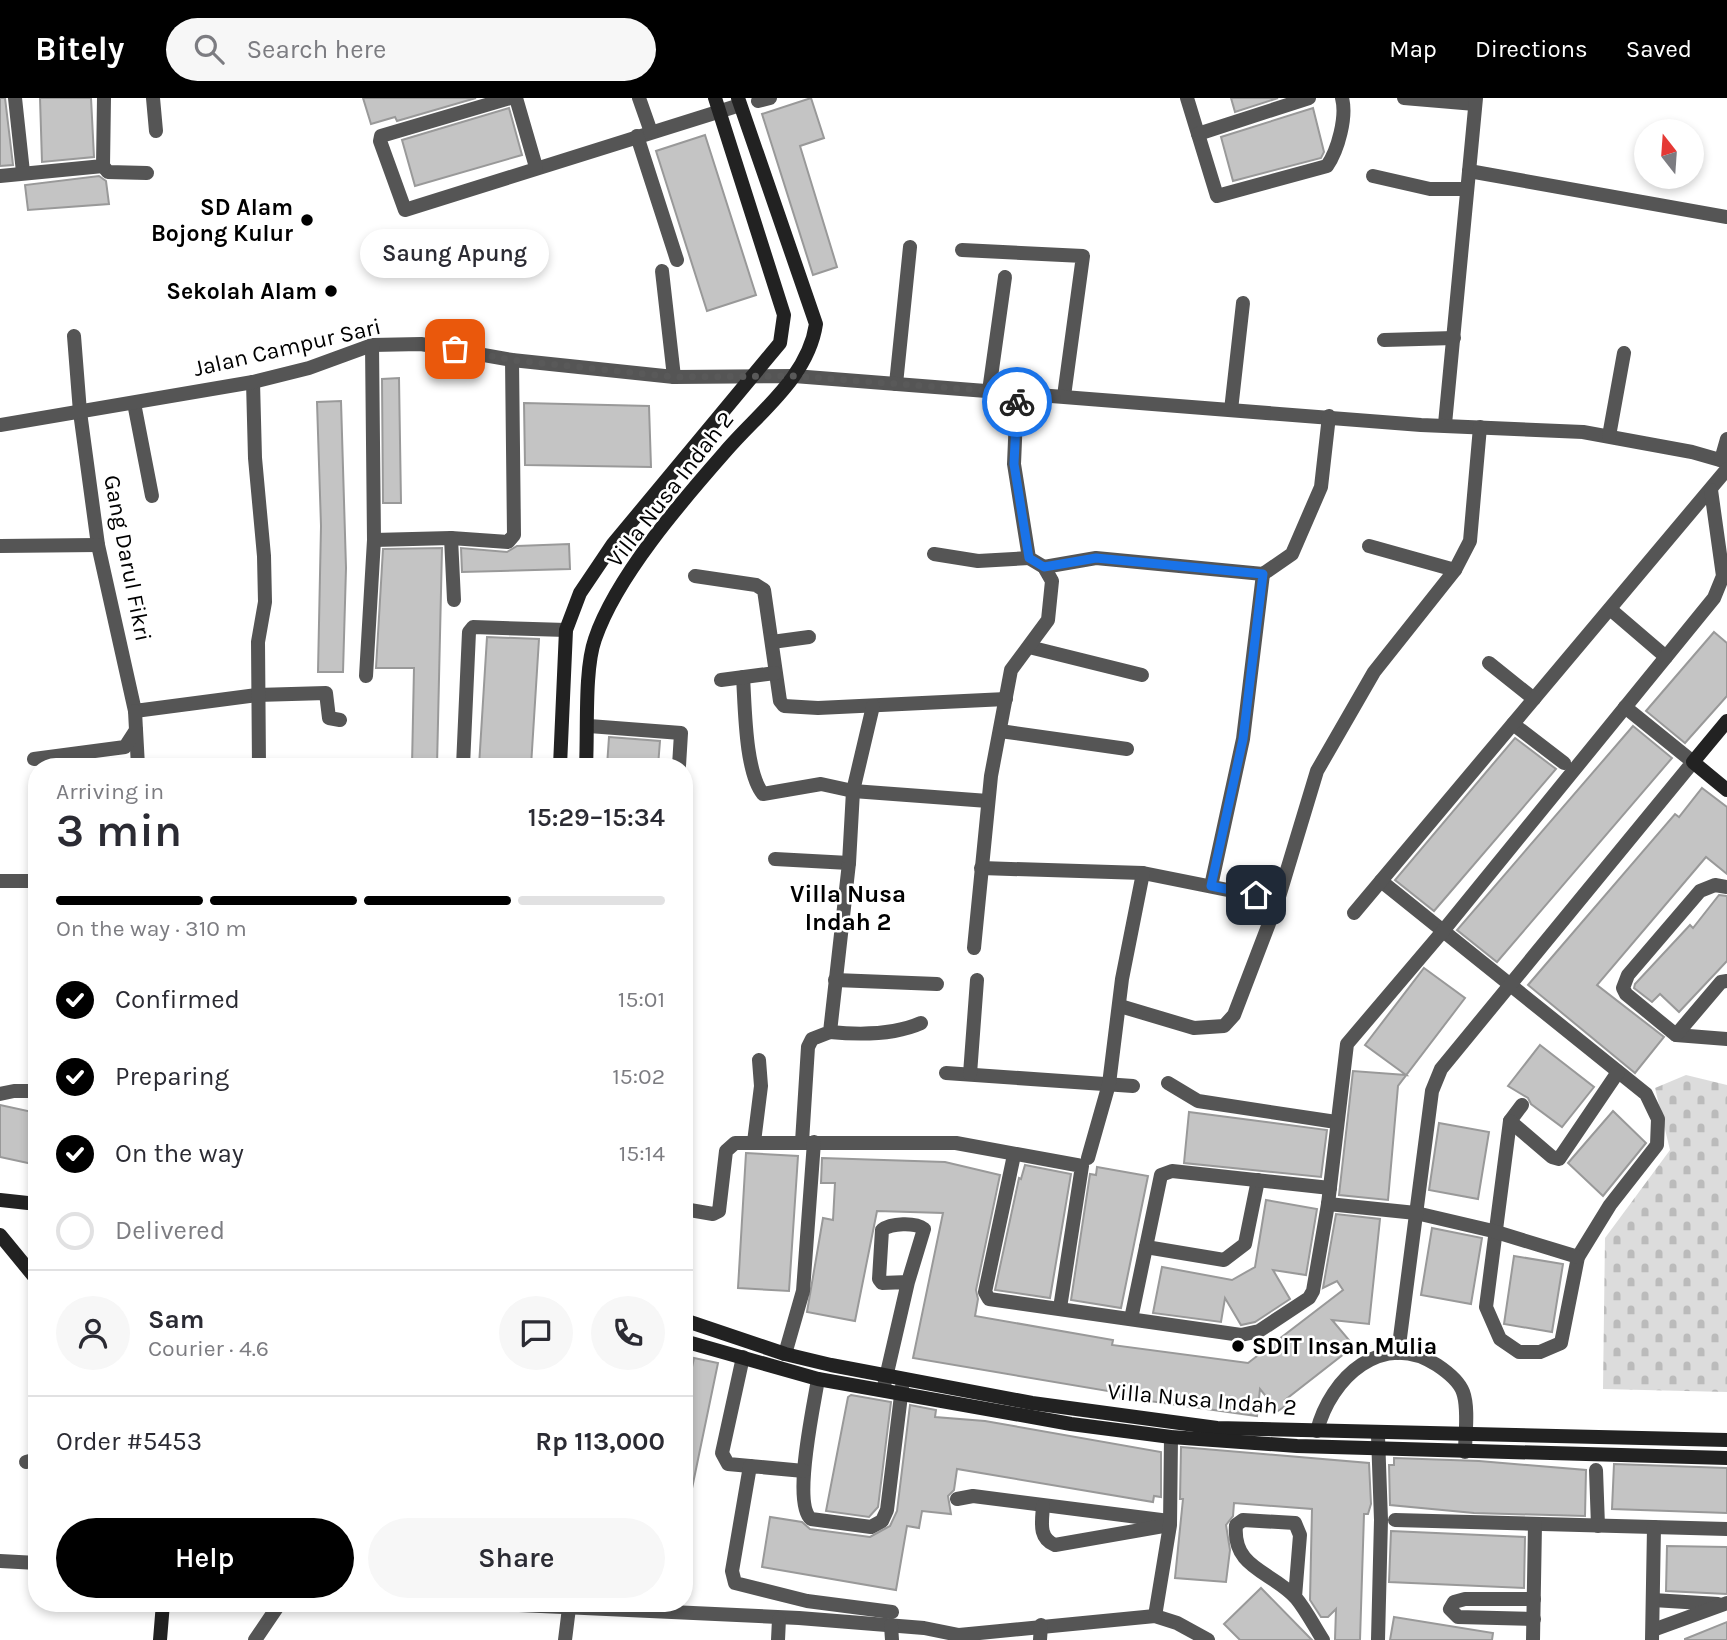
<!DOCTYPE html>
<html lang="en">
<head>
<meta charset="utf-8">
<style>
  :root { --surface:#fff; --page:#f7f7f7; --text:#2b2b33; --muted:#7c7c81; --line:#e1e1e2; --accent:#000 }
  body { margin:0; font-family:Karla,sans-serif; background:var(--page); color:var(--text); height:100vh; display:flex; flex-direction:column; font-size:26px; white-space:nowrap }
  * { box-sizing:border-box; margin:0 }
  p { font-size:23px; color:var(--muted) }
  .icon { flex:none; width:38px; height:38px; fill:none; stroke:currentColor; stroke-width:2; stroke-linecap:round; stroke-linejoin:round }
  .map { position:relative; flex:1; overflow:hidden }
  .side { position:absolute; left:28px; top:660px; width:665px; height:854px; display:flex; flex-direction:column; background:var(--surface); border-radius:28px; box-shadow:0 4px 10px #0003 }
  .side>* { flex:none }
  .needle { width:46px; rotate:343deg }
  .tools { position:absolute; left:1634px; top:21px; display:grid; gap:14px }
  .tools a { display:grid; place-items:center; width:70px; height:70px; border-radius:50%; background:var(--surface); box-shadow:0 4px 10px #0003; font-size:35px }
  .pin { position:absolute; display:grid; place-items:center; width:60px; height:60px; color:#fff; margin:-30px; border-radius:14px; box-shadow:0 4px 10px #0006 }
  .courier { position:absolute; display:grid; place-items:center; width:70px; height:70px; margin:-35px; border:5px solid #1a73e8; border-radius:50%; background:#fff; color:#222; box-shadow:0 2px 9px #0007 }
  .bubble { position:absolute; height:49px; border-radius:24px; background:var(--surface); box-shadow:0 4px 10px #0003; font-size:23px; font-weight:600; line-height:49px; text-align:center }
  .summary em { font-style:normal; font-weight:600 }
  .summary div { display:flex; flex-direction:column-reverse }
  .summary { display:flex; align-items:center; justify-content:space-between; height:119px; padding:0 28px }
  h1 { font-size:46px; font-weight:600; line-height:52px }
  .bar { display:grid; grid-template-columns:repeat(4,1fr); gap:10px 7px; align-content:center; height:84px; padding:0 28px }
  .bar i { height:9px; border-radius:5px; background:var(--line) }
  .bar .current { background:var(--accent) }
  .bar p { grid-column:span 4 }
  .line { display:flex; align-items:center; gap:18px; padding:0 28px; border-top:2px solid var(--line) }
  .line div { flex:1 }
  .round { display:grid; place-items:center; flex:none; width:74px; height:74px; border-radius:37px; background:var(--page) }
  ol { padding:0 28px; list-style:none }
  li { display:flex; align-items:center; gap:21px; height:77px }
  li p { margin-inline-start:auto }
  li .icon { padding:7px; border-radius:50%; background:var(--accent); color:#fff; stroke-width:4 }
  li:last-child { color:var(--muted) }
  li i { width:38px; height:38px; border:4px solid var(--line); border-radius:50% }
  .cta { display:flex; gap:14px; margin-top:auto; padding:14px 28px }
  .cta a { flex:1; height:80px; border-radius:42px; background:var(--accent); color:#fff; font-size:28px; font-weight:600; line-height:80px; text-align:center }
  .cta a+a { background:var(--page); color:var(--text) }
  header { display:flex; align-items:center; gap:42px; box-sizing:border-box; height:98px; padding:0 35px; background:var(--accent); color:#fff }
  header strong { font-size:33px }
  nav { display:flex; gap:38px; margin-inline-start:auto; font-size:24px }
  .search { width:490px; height:63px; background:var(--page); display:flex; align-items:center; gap:18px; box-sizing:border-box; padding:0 24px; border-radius:38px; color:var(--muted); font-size:26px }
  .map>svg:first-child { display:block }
  .cemetery { fill:url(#cemetery-stones) }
  .building { fill:#c4c4c4; stroke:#999; stroke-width:2 }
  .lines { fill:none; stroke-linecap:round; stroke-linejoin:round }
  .street { stroke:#555; stroke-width:14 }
  .secondary { stroke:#222; stroke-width:14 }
  .done { stroke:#595959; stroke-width:7; stroke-dasharray:0 12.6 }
  .route { stroke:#1a73e8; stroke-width:9 }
  .poi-dot { fill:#000; stroke:#fff; stroke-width:2.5 }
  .labels { text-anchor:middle; stroke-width:5; stroke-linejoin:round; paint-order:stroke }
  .poi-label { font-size:23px; font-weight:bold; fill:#000; stroke:#fff; text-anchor:end }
  .street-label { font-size:23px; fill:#000; stroke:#fff }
  .neighbourhood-label { font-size:24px; font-weight:bold; fill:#000; stroke:#fff }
</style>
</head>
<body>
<header>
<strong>Bitely</strong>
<div class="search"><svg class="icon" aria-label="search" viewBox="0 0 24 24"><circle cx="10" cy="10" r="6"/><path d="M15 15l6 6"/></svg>Search here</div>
<nav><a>Map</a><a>Directions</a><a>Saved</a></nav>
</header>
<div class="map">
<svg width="1727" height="1542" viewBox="0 0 1727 1542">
  <defs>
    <pattern id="cemetery-stones" width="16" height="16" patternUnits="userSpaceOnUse" patternTransform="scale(1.75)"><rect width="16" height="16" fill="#dcdcdc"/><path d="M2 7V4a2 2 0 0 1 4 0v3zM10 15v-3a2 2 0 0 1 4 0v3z" fill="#bbb"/></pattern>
  </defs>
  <rect width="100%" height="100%" fill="#fff"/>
  <path class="cemetery" d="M1686,977L1727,987V1294L1603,1291L1605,1140L1670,1052L1655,990Z"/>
  <g class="building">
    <path d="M0,0H5L13,67L0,68Z"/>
    <path d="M40,0H91L94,59L42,64Z"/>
    <path d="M363,0H476L397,23L395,19L371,26Z"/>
    <path d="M811,0L824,40L800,48L837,169L813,177L762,16Z"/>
    <path d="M1231,0H1278L1235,14Z"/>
    <path d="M509,10L522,57L415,88L402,42Z"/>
    <path d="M1313,10L1324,54L1321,60L1233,83L1221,39Z"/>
    <path d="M705,37L756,197L707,213L656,53Z"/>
    <path d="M99,78L106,83L109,106L28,112L25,87Z"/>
    <path d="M399,280L401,405H383L382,281Z"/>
    <path d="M341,303L346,470L343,574H318L321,428L317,304Z"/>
    <path d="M524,305L649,308L651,369L525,367Z"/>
    <path d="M569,446L570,471L462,474L461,450L507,454L517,448Z"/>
    <path d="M442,450L437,668H412L414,570H376L383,451Z"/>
    <path d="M1714,534L1727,545V598L1685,645L1646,613Z"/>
    <path d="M487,539L539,541L531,668H479Z"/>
    <path d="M1633,628L1672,660L1497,864L1457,832Z"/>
    <path d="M609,639L660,643L658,668H607Z"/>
    <path d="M1515,640L1556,671L1434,813L1395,782Z"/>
    <path d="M1702,690L1727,709V776L1706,759L1597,887L1664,939L1635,975L1528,887L1675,716L1679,719Z"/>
    <path d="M1719,797L1727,798V863L1679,914L1660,896L1652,904L1634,890L1635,886L1690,827L1693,830Z"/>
    <path d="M1424,870L1465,900L1398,988L1388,1102L1339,1097L1353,973L1406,977L1365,947Z"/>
    <path d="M1540,947L1594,989L1562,1029L1531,1006L1528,1000L1508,988Z"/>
    <path d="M0,1007L37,1015V1067L0,1059Z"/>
    <path d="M1613,1013L1646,1045L1603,1098L1568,1065Z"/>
    <path d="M1189,1014L1327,1032L1321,1079L1184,1065Z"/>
    <path d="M1439,1025L1489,1034L1478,1101L1429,1092Z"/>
    <path d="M746,1055L798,1058L789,1193L738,1190Z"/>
    <path d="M822,1060L945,1064L1000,1077L976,1192L978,1201L975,1218L1113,1242L1112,1247L1248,1265L1343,1192L1337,1183L1323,1190L1336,1116L1380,1121L1369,1226L1332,1222L1354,1248L1285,1302L1288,1306L1278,1313L1260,1291L1257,1318L1120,1299V1295L913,1260L943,1115L877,1113L855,1223L807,1214L823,1120L833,1122L835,1085H821Z"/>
    <path d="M1025,1067L1071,1076L1050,1200L995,1192L1019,1080L1021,1081Z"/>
    <path d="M1097,1069L1148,1078L1121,1210L1071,1202L1090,1076L1096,1077Z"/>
    <path d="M1266,1102L1317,1111L1306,1177L1273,1172L1290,1201L1255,1224L1241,1227L1225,1200L1221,1224L1153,1215L1162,1169L1232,1182L1255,1169Z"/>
    <path d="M1432,1130L1482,1140L1471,1206L1421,1197Z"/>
    <path d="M1514,1158L1563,1166L1552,1234L1504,1226Z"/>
    <path d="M694,1260L718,1265L690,1400L684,1399V1306Z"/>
    <path d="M851,1297L891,1304L878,1409L869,1419L826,1413L848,1299Z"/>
    <path d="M910,1307L936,1312L935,1319L985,1323L1161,1354V1399L1154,1398L1153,1404L957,1371L954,1392L948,1398L951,1416L922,1413L919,1430L907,1428L896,1492L762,1469L770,1419L802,1424L810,1431L870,1439L890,1428L897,1413Z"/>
    <path d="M1181,1349L1369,1365L1371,1406L1368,1416H1364L1360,1542H1335L1336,1511L1328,1519H1321L1310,1502L1312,1411L1234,1405L1233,1418L1226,1427L1230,1452L1226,1484L1175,1480L1183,1401H1180Z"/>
    <path d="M1394,1360L1479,1363L1586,1372L1585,1418L1474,1415L1390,1407L1389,1367H1394Z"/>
    <path d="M1614,1366L1727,1370V1415L1612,1411Z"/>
    <path d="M1391,1433L1525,1439L1524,1490L1389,1484Z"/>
    <path d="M1667,1448L1727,1449V1496L1666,1493Z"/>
    <path d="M1261,1490L1310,1540L1312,1542H1240L1224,1526Z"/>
    <path d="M1394,1519L1493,1535L1492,1542H1390Z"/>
    <path d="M1727,1524V1542H1685V1541Z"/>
  </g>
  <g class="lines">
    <g class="street">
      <path d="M15,0L23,74"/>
      <path d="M153,0L156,33"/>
      <path d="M510,0L381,38L380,43L405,112L740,7"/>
      <path d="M516,0L536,69"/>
      <path d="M639,0L651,34"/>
      <path d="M1187,0L1217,98L1327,68C1338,52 1347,19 1342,0"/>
      <path d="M1404,0L1475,6"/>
      <path d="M758,3L770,0"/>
      <path d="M1198,36L1309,0"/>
      <path d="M637,38L677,162"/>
      <path d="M103,68L108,74L147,75"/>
      <path d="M1469,73L1727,119"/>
      <path d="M0,78L103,68L104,0"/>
      <path d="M1373,78L1430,91H1467"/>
      <path d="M962,152L1083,158L1064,298"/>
      <path d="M662,173L674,279"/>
      <path d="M74,238L80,314L98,447L135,613L257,597L326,595L329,620L340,622"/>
      <path d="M1384,242L1454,240"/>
      <path d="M253,284L255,360L264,458L265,504L258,544L259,668"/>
      <path d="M896,286L910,149"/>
      <path d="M989,293L1005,179"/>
      <path d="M134,305L152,398"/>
      <path d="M1231,312L1243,205"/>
      <path d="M1445,326L1476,0"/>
      <path d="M0,327L253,284L309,270L372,247L421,246L512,262L674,279L794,278L1421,327L1583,334L1692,354L1727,364"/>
      <path d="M1609,338L1624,255"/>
      <path d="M1721,362L1727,341"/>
      <path d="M451,440L508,444L514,437L512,262"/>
      <path d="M374,442L451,440L454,502"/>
      <path d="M0,448L98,447"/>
      <path d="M1369,448L1455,472"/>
      <path d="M934,456L978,463L1029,460"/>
      <path d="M1044,469L1096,460L1263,476L1292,456L1321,389L1329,318"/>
      <path d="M695,478L756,487L764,492L780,603L784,608L818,610L1006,601"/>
      <path d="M1610,511L1666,559"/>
      <path d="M772,544L809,539"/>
      <path d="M1029,549L1142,577"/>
      <path d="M1489,565L1534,601"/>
      <path d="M366,578L374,442L372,247"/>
      <path d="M743,579C745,608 745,674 763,696L821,686L853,693L988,703"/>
      <path d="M721,582L775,575"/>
      <path d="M1513,626L1564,665"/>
      <path d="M589,628L681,635L679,668"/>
      <path d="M136,632L138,668"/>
      <path d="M1000,633L1127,651"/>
      <path d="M34,661L125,649L136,632L135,613"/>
      <path d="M463,668L469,534L473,529L566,532"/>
      <path d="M775,761L849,765"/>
      <path d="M981,770L1143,775L1278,802L1317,673L1374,574L1455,472L1470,443L1480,329"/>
      <path d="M0,783H37"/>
      <path d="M1381,783L1646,996L1658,1021L1657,1047L1610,1107L1578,1159L1561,1245L1540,1254H1519L1500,1241L1486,1209L1510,1023L1522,1007"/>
      <path d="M1211,788L1243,641L1263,476"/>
      <path d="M1727,789L1715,787L1700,793L1628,877L1623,890L1626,896L1676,937L1727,941"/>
      <path d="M1354,815L1727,371"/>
      <path d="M974,850L991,678L1011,572L1048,522L1052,483L1044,469L1029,460L1014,366L1017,295"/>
      <path d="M835,882L937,886"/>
      <path d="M1120,908L1194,930L1224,928L1234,917L1278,802"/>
      <path d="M830,934C860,937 894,937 921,925"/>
      <path d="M1676,937L1721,884L1727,883"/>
      <path d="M946,975L1133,988"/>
      <path d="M970,976L977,882"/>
      <path d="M1168,985L1198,1003L1336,1024"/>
      <path d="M0,996L14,993H37"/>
      <path d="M1510,1023L1552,1059L1559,1061L1618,974"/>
      <path d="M754,1044L761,988L759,962"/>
      <path d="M802,1044L808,949L812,941L830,934L849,765L853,693L873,608"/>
      <path d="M1014,1057L985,1194L989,1201L1241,1237L1259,1233L1309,1200L1313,1193L1328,1106L1347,946L1443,833L1714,500L1723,478L1711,392"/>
      <path d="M1088,1060L1109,986L1122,881L1143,775"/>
      <path d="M1328,1106L1416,1115L1493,1133L1578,1159"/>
      <path d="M684,1111L713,1116L719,1113L726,1053L735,1045H956L1082,1068L1060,1210"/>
      <path d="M1146,1149L1224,1162L1245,1146L1258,1082"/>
      <path d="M1131,1221L1161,1077L1172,1073L1330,1090"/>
      <path d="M1398,1255L1432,993L1441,971L1693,664L1625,609"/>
      <path d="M785,1256L803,1193L814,1044"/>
      <path d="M743,1259L722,1355L728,1366L750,1368"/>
      <path d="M818,1281C814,1307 792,1405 811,1421L871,1429L882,1423L887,1412L903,1281"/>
      <path d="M884,1288L908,1184L882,1185L879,1181L882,1132C891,1125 915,1124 924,1131L908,1184"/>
      <path d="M1317,1333C1330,1280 1383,1231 1437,1267C1446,1273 1459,1283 1463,1294C1469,1310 1465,1337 1465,1354"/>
      <path d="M1378,1338L1381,1422L1378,1542"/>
      <path d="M26,1364L37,1361"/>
      <path d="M1596,1372L1598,1428"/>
      <path d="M804,1373L750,1368L732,1473L735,1485L807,1503L892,1514"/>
      <path d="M957,1401L973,1398L1169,1423"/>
      <path d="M1043,1408C1042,1424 1038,1440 1055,1447L1169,1427"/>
      <path d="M1395,1422L1727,1431"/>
      <path d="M684,1446L685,1408"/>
      <path d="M0,1463L37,1465"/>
      <path d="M1295,1499L1300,1437L1295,1425L1243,1422L1236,1427C1232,1471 1272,1473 1296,1500C1306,1512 1314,1528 1323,1542"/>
      <path d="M1653,1502L1718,1506"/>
      <path d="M478,1505L799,1520L924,1530L959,1537L1155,1518L1177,1525L1208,1542"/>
      <path d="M1155,1518L1170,1427L1171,1339"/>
      <path d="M1534,1521L1458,1519L1450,1511L1454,1504L1465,1501H1534"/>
      <path d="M891,1527L892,1542"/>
      <path d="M1653,1532L1727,1505"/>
      <path d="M255,1542L280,1505"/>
      <path d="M565,1542L569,1510"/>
      <path d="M778,1542L779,1521"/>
      <path d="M1040,1542L1041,1527"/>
      <path d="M1533,1542L1535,1426"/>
      <path d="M1652,1542L1654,1429"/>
    </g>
    <g class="secondary">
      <path d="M1727,623L1693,664L1727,692"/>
      <path d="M560,668L566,532L580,495L613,446L780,245L784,217L715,0"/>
      <path d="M586,668C588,633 584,572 595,541C616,479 681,404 725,354C758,315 808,280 816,226L738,0"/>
      <path d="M0,1102L37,1106"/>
      <path d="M0,1137L37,1182"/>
      <path d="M684,1222L785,1256L831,1267L1032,1305L1217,1330L1727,1342"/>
      <path d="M684,1243L818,1281L1071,1326L1171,1339L1297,1348L1727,1360"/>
      <path d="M160,1542L163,1505"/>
    </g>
  </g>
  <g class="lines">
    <path class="done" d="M455,251L512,262L674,279L794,278L1017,295V304"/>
    <path class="route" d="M1017,304L1014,366L1029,460L1044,469L1096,460L1263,476L1243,641L1211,788L1256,797"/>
  </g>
  <g class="poi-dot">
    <circle cx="307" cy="122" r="7"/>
    <circle cx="331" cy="193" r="7"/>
    <circle cx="1238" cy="1248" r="7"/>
  </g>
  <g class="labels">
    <g class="poi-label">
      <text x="293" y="117">SD Alam<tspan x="293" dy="26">Bojong Kulur</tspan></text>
      <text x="317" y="201">Sekolah Alam</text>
      <text x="1252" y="1256" text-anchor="start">SDIT Insan Mulia</text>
    </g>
    <g class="street-label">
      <text transform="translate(287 249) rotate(-13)" y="8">Jalan Campur Sari</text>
      <text transform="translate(670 391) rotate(-52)" y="8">Villa Nusa Indah 2</text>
      <text transform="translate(128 460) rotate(79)" y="8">Gang Darul Fikri</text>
      <text transform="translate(1202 1301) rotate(5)" y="8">Villa Nusa Indah 2</text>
    </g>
    <g class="neighbourhood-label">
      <text x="848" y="804">Villa Nusa<tspan x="848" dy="28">Indah 2</tspan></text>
    </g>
  </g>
</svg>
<div class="tools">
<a><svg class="needle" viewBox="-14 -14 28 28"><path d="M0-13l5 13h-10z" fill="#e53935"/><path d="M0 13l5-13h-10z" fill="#7c7c81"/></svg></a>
</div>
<div class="pin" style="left:455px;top:251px;background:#ea580c"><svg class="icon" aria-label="bag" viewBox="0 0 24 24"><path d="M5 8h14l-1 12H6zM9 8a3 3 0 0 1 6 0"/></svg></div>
<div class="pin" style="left:1256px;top:797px;background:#1f2937"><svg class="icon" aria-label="home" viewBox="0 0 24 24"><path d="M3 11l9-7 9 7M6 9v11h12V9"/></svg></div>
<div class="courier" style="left:1017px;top:304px"><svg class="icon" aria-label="bike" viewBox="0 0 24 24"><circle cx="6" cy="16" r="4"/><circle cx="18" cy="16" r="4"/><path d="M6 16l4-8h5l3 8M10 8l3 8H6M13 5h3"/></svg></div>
<div class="bubble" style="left:360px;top:131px;width:189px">Saung Apung</div>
<section class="side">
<div class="summary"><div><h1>3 min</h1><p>Arriving in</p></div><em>15:29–15:34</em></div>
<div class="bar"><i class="current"></i><i class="current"></i><i class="current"></i><i></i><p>On the way · 310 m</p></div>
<ol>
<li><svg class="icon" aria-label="check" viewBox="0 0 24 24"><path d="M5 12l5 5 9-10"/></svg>Confirmed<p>15:01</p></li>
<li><svg class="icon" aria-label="check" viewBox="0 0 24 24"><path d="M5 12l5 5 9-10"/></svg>Preparing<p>15:02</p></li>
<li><svg class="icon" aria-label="check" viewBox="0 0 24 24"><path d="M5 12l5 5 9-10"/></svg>On the way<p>15:14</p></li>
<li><i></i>Delivered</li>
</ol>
<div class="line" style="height:126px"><a class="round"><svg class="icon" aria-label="person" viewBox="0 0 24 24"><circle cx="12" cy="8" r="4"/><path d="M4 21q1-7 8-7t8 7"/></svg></a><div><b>Sam</b><p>Courier · 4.6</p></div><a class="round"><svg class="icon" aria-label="chat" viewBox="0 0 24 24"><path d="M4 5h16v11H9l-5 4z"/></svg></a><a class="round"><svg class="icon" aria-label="phone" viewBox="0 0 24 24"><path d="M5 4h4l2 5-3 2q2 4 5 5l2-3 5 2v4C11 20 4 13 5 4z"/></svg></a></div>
<div class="line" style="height:91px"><div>Order #5453</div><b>Rp 113,000</b></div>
<div class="cta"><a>Help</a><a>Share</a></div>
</section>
</div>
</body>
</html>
